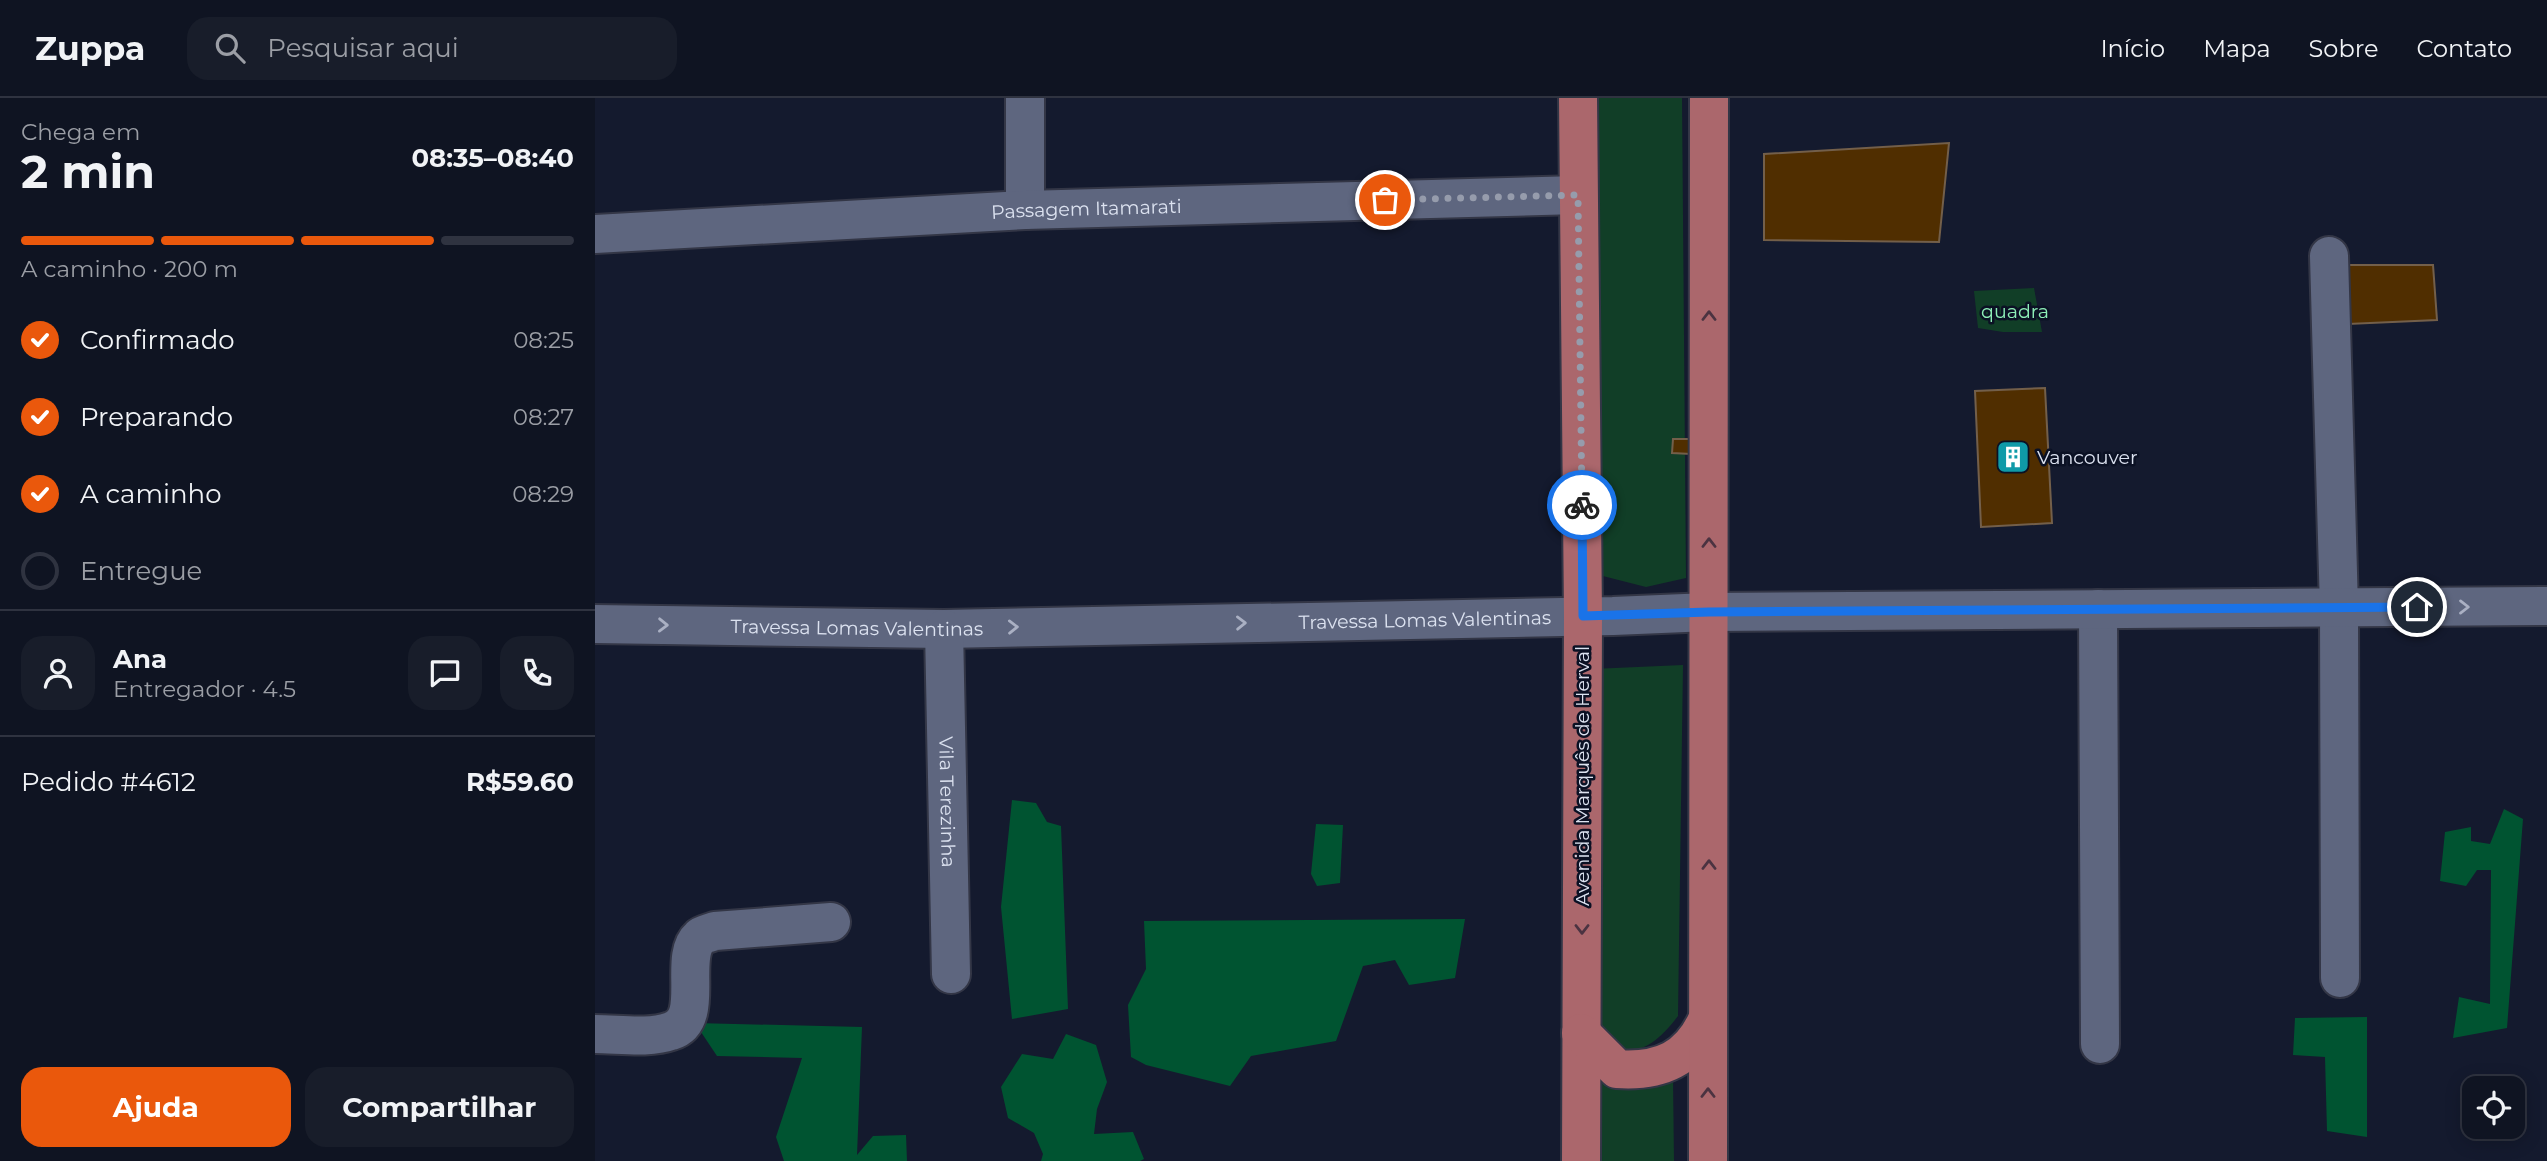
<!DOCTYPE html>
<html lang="pt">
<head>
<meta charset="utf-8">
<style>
  :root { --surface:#0f1422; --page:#181d2a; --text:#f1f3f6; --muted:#9b9ea5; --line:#2f3340; --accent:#ea580c }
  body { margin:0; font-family:Montserrat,sans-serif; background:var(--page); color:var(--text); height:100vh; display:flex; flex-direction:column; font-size:26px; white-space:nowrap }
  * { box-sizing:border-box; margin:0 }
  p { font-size:23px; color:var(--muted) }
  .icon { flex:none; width:38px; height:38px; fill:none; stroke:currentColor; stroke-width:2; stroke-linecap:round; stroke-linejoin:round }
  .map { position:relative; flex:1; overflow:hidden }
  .sheet { display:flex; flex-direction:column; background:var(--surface); width:595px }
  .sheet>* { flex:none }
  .tools { position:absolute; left:1867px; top:978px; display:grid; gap:14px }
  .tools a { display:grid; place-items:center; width:63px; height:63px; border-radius:14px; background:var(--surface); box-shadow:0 4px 18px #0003,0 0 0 2px var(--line); font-size:35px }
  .pin { position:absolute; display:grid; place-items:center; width:60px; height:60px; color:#fff; margin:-30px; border:4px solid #fff; border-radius:50%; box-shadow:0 2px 7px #0007 }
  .courier { position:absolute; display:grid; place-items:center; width:70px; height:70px; margin:-35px; border:5px solid #1a73e8; border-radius:50%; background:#fff; color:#222; box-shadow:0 2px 9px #0007 }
  .head em { font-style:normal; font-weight:700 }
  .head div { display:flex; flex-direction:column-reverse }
  .head { display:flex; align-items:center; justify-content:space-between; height:119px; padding:0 21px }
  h1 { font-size:46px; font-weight:700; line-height:52px }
  .bar { display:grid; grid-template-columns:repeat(4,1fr); gap:10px 7px; align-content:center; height:84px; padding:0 21px }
  .bar i { height:9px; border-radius:5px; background:var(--line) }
  .bar .active { background:var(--accent) }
  .bar p { grid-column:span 4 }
  .line { display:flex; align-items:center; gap:18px; padding:0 21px; border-top:2px solid var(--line) }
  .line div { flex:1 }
  .round { display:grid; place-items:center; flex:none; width:74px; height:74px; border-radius:21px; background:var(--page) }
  ol { padding:0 21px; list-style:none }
  li { display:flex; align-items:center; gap:21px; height:77px }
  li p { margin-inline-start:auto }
  li .icon { padding:7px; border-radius:50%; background:var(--accent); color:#fff; stroke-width:4 }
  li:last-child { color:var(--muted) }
  li i { width:38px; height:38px; border:4px solid var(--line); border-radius:50% }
  .primary-button { display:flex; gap:14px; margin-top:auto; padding:14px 21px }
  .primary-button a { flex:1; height:80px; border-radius:21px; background:var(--accent); color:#fff; font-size:28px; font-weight:700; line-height:80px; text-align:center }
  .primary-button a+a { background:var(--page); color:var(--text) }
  header { display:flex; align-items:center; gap:42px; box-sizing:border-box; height:98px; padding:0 35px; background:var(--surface); border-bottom:2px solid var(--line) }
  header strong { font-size:33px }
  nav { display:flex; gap:38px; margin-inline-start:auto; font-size:24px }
  .search { width:490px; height:63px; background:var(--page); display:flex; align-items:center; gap:18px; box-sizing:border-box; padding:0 24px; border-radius:21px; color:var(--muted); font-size:26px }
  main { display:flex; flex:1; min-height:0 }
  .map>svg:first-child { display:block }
  .green { fill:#113e27 }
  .forest { fill:#005431 }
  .building { fill:#502e00; stroke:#735f4a; stroke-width:2 }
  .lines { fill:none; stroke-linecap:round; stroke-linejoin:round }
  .minor-casing { stroke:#333646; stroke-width:42 }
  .major-casing { stroke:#333646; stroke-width:42 }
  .minor { stroke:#5e667f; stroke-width:38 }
  .major { stroke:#ab676c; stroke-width:38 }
  .oneway { stroke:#4b3341 }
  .oneway2 { stroke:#aab0c3 }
  .done { stroke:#969cac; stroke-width:7; stroke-dasharray:0 12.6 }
  .route { stroke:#1a73e8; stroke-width:9 }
  .labels { text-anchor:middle; stroke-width:5; stroke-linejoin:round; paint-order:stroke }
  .street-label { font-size:19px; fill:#dce2f0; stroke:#0b1124 }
  .park-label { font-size:19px; fill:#8defb7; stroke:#0b1124 }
  .poi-label { font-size:19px; fill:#dce2f0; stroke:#0b1124; text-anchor:start }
</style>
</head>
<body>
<header>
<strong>Zuppa</strong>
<div class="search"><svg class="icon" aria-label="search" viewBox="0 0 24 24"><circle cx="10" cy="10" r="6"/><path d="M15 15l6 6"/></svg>Pesquisar aqui</div>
<nav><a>Início</a><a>Mapa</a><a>Sobre</a><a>Contato</a></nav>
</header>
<main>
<section class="sheet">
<div class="head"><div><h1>2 min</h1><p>Chega em</p></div><em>08:35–08:40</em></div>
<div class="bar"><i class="active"></i><i class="active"></i><i class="active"></i><i></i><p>A caminho · 200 m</p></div>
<ol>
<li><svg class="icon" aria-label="check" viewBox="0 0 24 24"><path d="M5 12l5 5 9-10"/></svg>Confirmado<p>08:25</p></li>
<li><svg class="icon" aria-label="check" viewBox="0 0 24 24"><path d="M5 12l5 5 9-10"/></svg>Preparando<p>08:27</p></li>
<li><svg class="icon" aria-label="check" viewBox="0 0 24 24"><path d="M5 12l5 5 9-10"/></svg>A caminho<p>08:29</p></li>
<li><i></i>Entregue</li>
</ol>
<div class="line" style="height:126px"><a class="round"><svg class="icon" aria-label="person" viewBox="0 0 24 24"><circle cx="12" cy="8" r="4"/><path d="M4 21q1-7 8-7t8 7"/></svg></a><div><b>Ana</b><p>Entregador · 4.5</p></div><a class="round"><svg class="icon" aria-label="chat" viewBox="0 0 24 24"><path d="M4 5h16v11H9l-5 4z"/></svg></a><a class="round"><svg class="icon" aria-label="phone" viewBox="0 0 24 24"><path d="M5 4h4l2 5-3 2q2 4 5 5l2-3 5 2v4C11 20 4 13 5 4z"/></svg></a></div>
<div class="line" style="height:91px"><div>Pedido #4612</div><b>R$59.60</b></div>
<div class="primary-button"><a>Ajuda</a><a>Compartilhar</a></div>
</section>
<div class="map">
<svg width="1952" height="1063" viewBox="0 0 1952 1063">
  <rect width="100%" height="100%" fill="#141a2e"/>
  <g class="green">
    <path d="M1000,0H1087L1091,480L1051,489L1000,476Z"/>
    <path d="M1439,190L1447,234H1408L1383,230L1379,193Z"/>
    <path d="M1088,567L1083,918C1073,931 1056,951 1038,952C1031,952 1022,948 1015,947L1006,933L997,571Z"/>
    <path d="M1000,978L1078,980L1079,1063H1001Z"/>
  </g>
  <g class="forest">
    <path d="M417,702L441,705L452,724L466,728L473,911L417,921L406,809Z"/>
    <path d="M1909,711L1928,721L1912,930L1858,940L1864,899L1895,906L1896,772H1882L1871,788L1845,783L1850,734L1876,729V743L1895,746Z"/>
    <path d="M721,726L748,727L745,785L722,788L716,776Z"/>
    <path d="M870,821L860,880L814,887L800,862L768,868L741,943L656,958L635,988L551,967L536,959L533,907L551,871L549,823Z"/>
    <path d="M1772,919V1039L1732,1033L1730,959L1698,957L1700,920Z"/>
    <path d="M100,925L267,929L262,1057L278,1038L311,1037L312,1063H189L181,1039L207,960L122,958Z"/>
    <path d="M471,936L501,947L512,984L502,1011L499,1036L538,1034L549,1061L545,1063H446L448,1056L439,1035L413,1020L406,989L427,956L458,961Z"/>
  </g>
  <g class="building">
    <path d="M1354,45L1344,144L1169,142V56Z"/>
    <path d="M1746,167H1838L1842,222L1753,226Z"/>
    <path d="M1450,290L1457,425L1386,429L1380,293Z"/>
    <path d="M1078,341H1097L1096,356L1077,355Z"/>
  </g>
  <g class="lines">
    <defs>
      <g id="minor">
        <path d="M430,112V0"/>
        <path id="s1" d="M0,136L430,112L983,97"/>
        <path d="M1734,158L1744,510L1745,880"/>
        <path d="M1503,511L1505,946"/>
        <path id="s2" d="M0,526L349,531L1018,518L1114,514L1952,508"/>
        <path id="s3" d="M349,531L356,876"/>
        <path d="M0,936C24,936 54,941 76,933C112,922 82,859 105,839C108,836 115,835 120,833L236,824"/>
      </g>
      <g id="major">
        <path d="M983,0L988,518L986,1063"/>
        <path d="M986,935L1022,971C1066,974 1095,961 1113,920"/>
        <path d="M1113,1063L1114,0"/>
      </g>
    </defs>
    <use href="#minor" class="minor-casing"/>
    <use href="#major" class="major-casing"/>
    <use href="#minor" class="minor"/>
    <use href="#major" class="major"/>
  </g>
  <defs><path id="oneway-chevron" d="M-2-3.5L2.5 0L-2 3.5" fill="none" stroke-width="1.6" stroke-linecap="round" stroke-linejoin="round" transform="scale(1.75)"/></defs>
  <g class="oneway">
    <use href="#oneway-chevron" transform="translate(1114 218) rotate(-90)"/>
    <use href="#oneway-chevron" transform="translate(1114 445) rotate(-90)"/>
    <use href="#oneway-chevron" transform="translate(1114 767) rotate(-90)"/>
    <use href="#oneway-chevron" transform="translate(987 831) rotate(90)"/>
    <use href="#oneway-chevron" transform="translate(1113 995) rotate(-90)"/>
  </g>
  <g class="oneway2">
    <use href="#oneway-chevron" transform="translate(1869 509)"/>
    <use href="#oneway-chevron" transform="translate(646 525) rotate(-1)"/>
    <use href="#oneway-chevron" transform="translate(68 527) rotate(1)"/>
    <use href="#oneway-chevron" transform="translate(418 529) rotate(-1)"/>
  </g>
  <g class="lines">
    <path class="done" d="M790,102L983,97L987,407"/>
    <path class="route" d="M987,407L988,518L1114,514L1822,509"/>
  </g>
  <defs>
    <symbol id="building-square" viewBox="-11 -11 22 22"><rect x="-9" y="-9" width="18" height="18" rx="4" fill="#0f9aa8" stroke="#0b1124"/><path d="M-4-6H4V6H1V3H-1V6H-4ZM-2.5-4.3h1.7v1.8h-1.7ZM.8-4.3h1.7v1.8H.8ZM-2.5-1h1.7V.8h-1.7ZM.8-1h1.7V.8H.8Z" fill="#fff"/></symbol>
  </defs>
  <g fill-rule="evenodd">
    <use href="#building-square" x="1399" y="340" width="38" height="38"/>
  </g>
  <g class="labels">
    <g class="street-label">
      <text dy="7" stroke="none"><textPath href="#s1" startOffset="492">Passagem Itamarati</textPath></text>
      <text dy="7" stroke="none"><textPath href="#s2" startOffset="830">Travessa Lomas Valentinas</textPath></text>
      <text dy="7" stroke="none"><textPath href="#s2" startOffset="262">Travessa Lomas Valentinas</textPath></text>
      <text transform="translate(987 678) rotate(-90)" y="7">Avenida Marquês de Herval</text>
      <text dy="7" stroke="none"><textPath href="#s3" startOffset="173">Vila Terezinha</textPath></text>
    </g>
    <g class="park-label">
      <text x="1420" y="220">quadra</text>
    </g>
    <g class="poi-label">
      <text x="1442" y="366">Vancouver</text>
    </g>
  </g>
</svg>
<div class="tools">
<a><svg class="icon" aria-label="locate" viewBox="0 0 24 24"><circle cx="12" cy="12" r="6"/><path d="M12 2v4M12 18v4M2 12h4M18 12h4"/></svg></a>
</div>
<div class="pin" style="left:790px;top:102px;background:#ea580c"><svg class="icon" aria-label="bag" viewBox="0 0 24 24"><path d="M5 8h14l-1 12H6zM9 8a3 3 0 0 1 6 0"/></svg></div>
<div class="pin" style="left:1822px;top:509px;background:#1f2937"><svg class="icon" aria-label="home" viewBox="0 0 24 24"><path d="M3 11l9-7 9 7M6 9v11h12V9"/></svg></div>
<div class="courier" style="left:987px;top:407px"><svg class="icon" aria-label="bike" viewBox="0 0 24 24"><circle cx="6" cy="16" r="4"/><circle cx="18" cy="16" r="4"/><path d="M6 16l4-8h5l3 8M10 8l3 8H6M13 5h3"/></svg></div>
</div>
</main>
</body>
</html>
